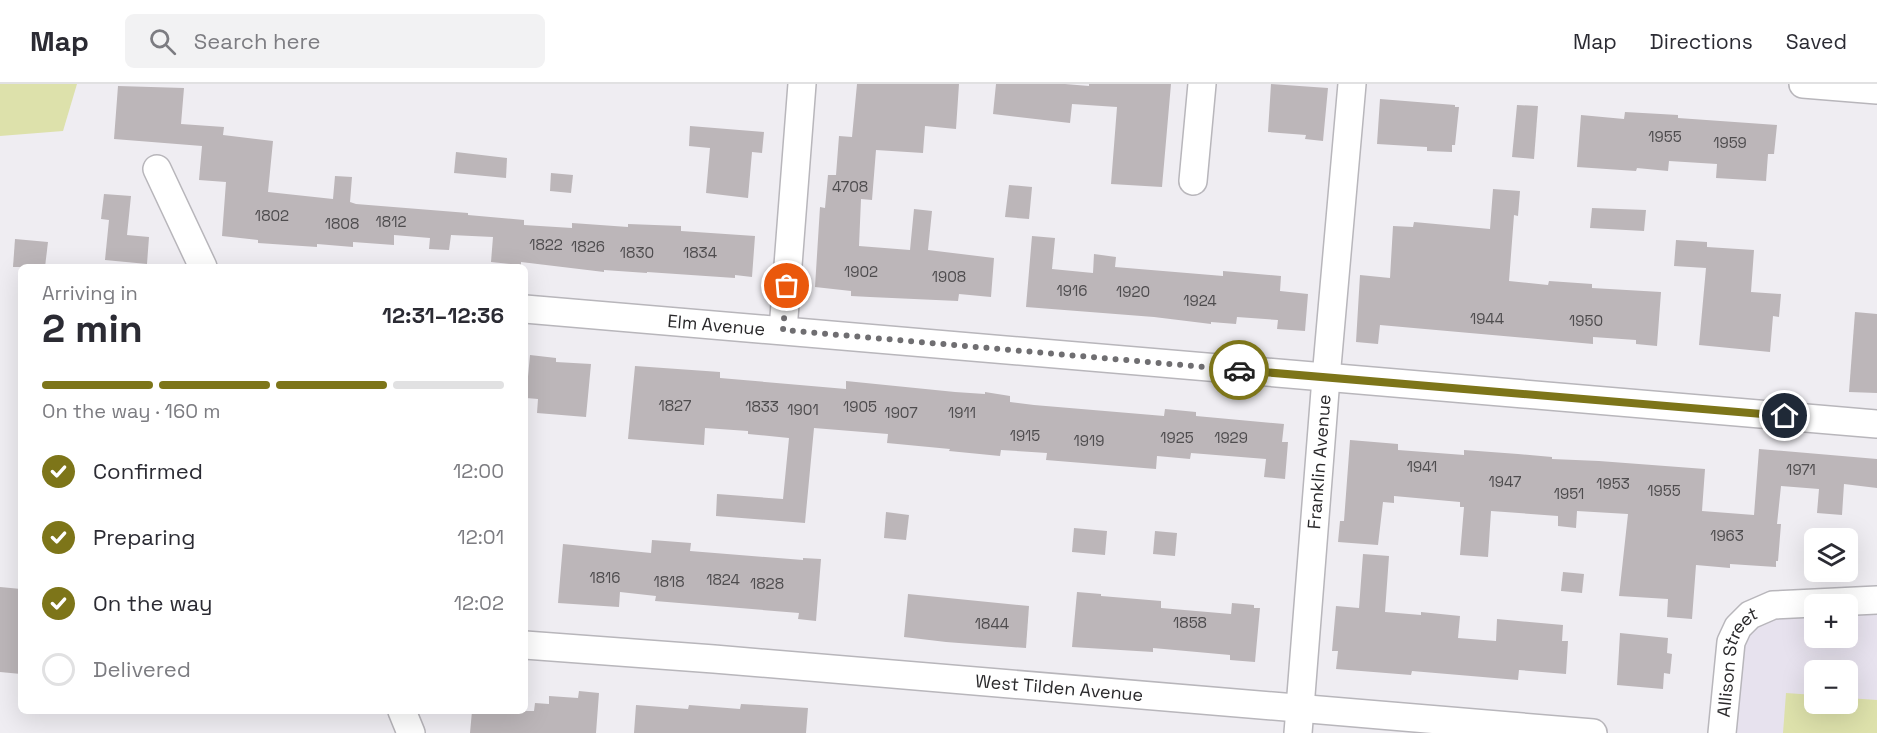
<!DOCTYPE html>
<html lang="en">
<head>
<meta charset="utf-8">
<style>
  :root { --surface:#fff; --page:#f2f2f3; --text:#2b2b33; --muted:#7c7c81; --line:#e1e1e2; --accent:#7d7519 }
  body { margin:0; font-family:"Space Grotesk",sans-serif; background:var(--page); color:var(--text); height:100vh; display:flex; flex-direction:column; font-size:22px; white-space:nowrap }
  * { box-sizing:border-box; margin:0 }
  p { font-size:20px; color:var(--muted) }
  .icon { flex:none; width:33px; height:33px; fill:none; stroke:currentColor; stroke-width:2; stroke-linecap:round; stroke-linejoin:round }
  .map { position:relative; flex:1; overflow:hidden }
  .panel { position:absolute; left:18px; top:180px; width:510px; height:450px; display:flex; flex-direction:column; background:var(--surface); border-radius:9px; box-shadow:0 6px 24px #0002 }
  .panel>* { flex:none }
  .tools { position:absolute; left:1804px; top:444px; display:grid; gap:12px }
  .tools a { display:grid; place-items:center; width:54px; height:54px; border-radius:9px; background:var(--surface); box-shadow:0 6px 24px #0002; font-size:30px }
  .pin { position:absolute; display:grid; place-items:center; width:51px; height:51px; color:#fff; margin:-26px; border:3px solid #fff; border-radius:50%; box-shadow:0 2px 6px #0007 }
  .courier { position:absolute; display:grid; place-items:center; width:60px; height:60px; margin:-30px; border:4px solid #7d7519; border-radius:50%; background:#fff; color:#222; box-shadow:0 2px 8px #0007 }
  .head em { font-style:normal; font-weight:700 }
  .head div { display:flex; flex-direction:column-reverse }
  .head { display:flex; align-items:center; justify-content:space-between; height:102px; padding:0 24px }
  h1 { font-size:39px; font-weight:700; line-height:45px }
  .bar { display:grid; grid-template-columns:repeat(4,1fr); gap:9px 6px; align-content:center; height:72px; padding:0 24px }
  .bar i { height:8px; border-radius:4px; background:var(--line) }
  .bar .on { background:var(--accent) }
  .bar p { grid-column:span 4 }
  ol { padding:0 24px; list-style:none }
  li { display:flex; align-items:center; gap:18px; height:66px }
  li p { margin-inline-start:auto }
  li .icon { padding:6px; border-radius:50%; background:var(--accent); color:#fff; stroke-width:4 }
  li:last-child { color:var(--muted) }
  li i { width:33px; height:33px; border:3px solid var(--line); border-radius:50% }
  header { display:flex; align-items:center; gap:36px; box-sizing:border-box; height:84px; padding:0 30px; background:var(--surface); border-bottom:2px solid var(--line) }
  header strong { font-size:28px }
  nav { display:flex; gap:33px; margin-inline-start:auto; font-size:21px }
  .search { width:420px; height:54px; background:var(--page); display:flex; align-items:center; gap:15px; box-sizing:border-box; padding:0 21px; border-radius:9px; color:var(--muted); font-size:22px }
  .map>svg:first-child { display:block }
  .built { fill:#e7e2ee; fill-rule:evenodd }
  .green { fill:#dde1ab }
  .building { fill:#bcb6b9 }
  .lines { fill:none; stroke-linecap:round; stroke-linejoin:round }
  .minor-casing { stroke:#b8b6bb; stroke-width:30 }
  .minor { stroke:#fff; stroke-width:27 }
  .done { stroke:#6f6e71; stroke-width:6; stroke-dasharray:0 10.8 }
  .route { stroke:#7d7519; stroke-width:8 }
  .labels { text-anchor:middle; stroke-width:4.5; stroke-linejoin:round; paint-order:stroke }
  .number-label { font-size:15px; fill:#4e4c4e }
  .street-label { font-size:18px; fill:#2a292b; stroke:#fdfbff }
</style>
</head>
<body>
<header>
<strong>Map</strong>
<div class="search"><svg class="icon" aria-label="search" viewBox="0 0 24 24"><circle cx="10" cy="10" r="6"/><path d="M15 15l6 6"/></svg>Search here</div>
<nav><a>Map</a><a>Directions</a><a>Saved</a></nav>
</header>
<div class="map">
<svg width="1877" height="649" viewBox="0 0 1877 649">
  <rect width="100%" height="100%" fill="#efedf2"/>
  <path class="built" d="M1877,516V649H1722L1731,558L1738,543L1750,531L1773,521ZM1815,520H1848V554H1815ZM1815,586H1848V620H1815Z"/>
  <g class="green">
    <path d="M0,0H77L63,47L0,52Z"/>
    <path d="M1786,609L1815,611V620H1848V614L1877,616V649H1783Z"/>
  </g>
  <g class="building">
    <path d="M857,0H959L956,45L925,42L923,69L876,66L872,116L861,115L859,162L910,166L914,125L932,127L928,166L994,174L991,213L959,210L958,217L870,213L851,212V207L815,203L820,123L825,124L828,91H836L839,52L852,53Z"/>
    <path d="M996,0H1065L1089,2V0H1171L1162,103L1111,100L1117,23L1072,20L1070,39L993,30Z"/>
    <path d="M1271,0L1328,4L1323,57L1305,55L1306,51L1268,48Z"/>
    <path d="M118,2L184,4L181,40L224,43L223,51L273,57L268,108L333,115L335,92L352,93L350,118L356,120L468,129V131L524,136V141L572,144V139L628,143V140L681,142V147L755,152L752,193L735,191V194L647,188V189L604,186V188L521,178V181L491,178L493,153L451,151L449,166L429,165L430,154L394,151V161L353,158V163L317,160V163L258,159V156L222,152L226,98L199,96L202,62L114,55Z"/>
    <path d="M1380,15L1455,21V23H1459L1455,61H1452V68L1427,67V63L1377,60Z"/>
    <path d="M1517,21L1538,22L1534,75L1512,73Z"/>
    <path d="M1625,28L1678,31V34L1777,41L1774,70H1768L1766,97L1716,94L1717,80L1669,77L1668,87L1637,84L1636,87L1577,83L1581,31L1624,35Z"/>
    <path d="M690,42L764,48L762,69L752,68L748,114L706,109L710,64L689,62Z"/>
    <path d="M456,68L507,74L506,94L454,89Z"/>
    <path d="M551,89L573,91L571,109L550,107Z"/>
    <path d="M1009,101L1032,103L1029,135L1005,133Z"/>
    <path d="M1493,105L1520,107L1518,132L1514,131L1509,197L1548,201L1549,197L1592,200V204L1661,208L1657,262L1636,260V256L1593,253V260L1380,241L1378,260L1356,258L1360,191L1390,194L1393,142L1413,143L1414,138L1490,145Z"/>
    <path d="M104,110L131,112L127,151L149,153L147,180L105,176L109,136L101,135Z"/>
    <path d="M1592,124L1646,126L1644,147L1590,144Z"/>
    <path d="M1032,152L1055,154L1052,185L1093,189L1094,170L1116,173L1115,183L1223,192V187L1281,192L1280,207L1308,210L1305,247L1277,245L1278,236L1237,233L1236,240L1211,238V240L1154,233L1026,223Z"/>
    <path d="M15,155L48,158L45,183H13Z"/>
    <path d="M1676,156L1707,158V163L1754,166L1751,208L1781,210L1779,233L1773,232L1770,268L1699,261L1706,184L1674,182Z"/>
    <path d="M1855,228L1877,230V309L1849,308Z"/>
    <path d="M530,271L556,274V278L591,280L586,333L537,329L538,315L526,314Z"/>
    <path d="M635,282L720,288V294L846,305V297L955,308L985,310V308L1010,312V318L1034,321L1164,332L1165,325L1196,328V332L1284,340L1282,358H1288L1285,395L1264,393L1266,375L1191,369L1190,375L1157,372L1156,385L1046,376L1047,369L1001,366L1000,372L949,367L950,365L887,359L888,350L814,344L805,439L716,432L717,410L783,415L789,354L748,350V347L705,344L704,361L628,355Z"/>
    <path d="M1350,356L1398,360V366L1464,371V366L1518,370L1552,373V375L1599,377L1705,385L1702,427L1754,431L1759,365L1877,375V404L1844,400L1842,431L1817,429L1819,405L1781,402L1777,440H1781L1778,477H1776V483L1730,480V484L1696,481L1692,535L1667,533L1668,515L1619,512L1628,430L1577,427L1576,444L1558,442V432L1491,427L1488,473L1460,471L1464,423H1460V418L1394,412V419L1383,418L1378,461L1338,458L1340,437H1344Z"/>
    <path d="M886,428L909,431L906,456L884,454Z"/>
    <path d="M1074,444L1107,447L1105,471L1072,468Z"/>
    <path d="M1155,447L1177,449L1175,472L1153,470Z"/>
    <path d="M652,456L691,459L690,467L803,476V474L821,475L816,537L798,535L799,529L655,517L656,512L620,508L619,523L558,519L563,460L651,469Z"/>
    <path d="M1363,470L1389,472L1385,528L1421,531V528L1460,532L1458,554L1496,557L1497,535L1563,541L1562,557H1568L1566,590L1519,586L1518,596L1412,587L1411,591L1336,585L1338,567H1332L1336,522L1359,524Z"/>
    <path d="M1563,488L1584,490L1582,509L1561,507Z"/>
    <path d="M0,503L21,505L19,529H21V590L0,588Z"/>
    <path d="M1077,508L1101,510V512L1161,517V524L1231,530L1232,519L1254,521V524H1260L1255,578L1230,576V571L1153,564V568L1072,563Z"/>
    <path d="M908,510L1029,522L1026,564L946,558L904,553Z"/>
    <path d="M1620,549L1668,554L1667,569L1672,570L1670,590L1664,589L1663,605L1617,601Z"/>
    <path d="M579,607L599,609L596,649H470L472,627H534L535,619L549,620V612L578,614Z"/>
    <path d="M741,620L808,624L806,649H634L636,621L688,625L689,621L740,625Z"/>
  </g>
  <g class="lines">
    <defs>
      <g id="minor">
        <path d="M1803,0L1877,6"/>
        <path d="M157,85L203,183"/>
        <path d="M1193,97L1202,0"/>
        <path id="s1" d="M525,225L1877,340"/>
        <path d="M783,246L802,0"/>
        <path id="s2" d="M525,561L714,575L1593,649"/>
        <path d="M402,627L411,649"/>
        <path id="s3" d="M1298,649L1326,294L1352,0"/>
        <path id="s4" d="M1722,649L1731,558L1738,543L1750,531L1773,521L1877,516"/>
      </g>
    </defs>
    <use href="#minor" class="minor-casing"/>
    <use href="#minor" class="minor"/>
  </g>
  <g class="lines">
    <path class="done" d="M787,202L783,246L1239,286"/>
    <path class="route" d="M1239,286L1785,332"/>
  </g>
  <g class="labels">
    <g class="number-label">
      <text x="1665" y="58">1955</text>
      <text x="1730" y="64">1959</text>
      <text x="850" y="108">4708</text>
      <text x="272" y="137">1802</text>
      <text x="391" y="143">1812</text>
      <text x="342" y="145">1808</text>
      <text x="546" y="166">1822</text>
      <text x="588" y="168">1826</text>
      <text x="637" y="174">1830</text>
      <text x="700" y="174">1834</text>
      <text x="861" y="193">1902</text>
      <text x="949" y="198">1908</text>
      <text x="1072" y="212">1916</text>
      <text x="1133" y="213">1920</text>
      <text x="1200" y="222">1924</text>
      <text x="1487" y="240">1944</text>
      <text x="1586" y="242">1950</text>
      <text x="675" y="327">1827</text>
      <text x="762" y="328">1833</text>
      <text x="860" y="328">1905</text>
      <text x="803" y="331">1901</text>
      <text x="901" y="334">1907</text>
      <text x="962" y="334">1911</text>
      <text x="1025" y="357">1915</text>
      <text x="1177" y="359">1925</text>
      <text x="1231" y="359">1929</text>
      <text x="1089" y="362">1919</text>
      <text x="1422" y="388">1941</text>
      <text x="1801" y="391">1971</text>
      <text x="1505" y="403">1947</text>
      <text x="1613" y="405">1953</text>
      <text x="1664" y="412">1955</text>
      <text x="1569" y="415">1951</text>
      <text x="1727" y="457">1963</text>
      <text x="605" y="499">1816</text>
      <text x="723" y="501">1824</text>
      <text x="669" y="503">1818</text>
      <text x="767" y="505">1828</text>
      <text x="1190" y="544">1858</text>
      <text x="992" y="545">1844</text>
    </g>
    <g class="street-label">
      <text dy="6" stroke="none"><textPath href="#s1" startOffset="192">Elm Avenue</textPath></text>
      <text dy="6" stroke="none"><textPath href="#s3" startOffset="272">Franklin Avenue</textPath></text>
      <text dy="6" stroke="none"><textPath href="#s4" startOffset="74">Allison Street</textPath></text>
      <text dy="6" stroke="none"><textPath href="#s2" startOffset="536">West Tilden Avenue</textPath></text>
    </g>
  </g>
</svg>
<div class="tools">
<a><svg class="icon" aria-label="layers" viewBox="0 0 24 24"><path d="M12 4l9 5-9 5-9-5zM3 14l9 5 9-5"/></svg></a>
<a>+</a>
<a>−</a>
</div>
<div class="pin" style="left:787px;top:202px;background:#ea580c"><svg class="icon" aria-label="bag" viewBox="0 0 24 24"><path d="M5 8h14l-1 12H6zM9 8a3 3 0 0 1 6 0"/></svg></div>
<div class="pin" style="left:1785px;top:332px;background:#1f2937"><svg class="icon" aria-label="home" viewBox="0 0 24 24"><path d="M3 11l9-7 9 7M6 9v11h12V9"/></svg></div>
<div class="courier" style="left:1239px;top:286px"><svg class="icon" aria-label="car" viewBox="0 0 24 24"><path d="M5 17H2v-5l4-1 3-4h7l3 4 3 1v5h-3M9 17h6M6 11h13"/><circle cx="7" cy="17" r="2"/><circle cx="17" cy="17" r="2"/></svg></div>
<section class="panel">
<div class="head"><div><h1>2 min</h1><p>Arriving in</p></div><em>12:31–12:36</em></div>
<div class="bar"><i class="on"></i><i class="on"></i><i class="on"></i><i></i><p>On the way · 160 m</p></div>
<ol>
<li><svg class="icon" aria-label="check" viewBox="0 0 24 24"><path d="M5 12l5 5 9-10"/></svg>Confirmed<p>12:00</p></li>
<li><svg class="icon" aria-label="check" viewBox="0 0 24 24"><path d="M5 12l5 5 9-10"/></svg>Preparing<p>12:01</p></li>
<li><svg class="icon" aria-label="check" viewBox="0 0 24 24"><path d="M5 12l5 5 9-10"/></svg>On the way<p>12:02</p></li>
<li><i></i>Delivered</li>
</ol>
</section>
</div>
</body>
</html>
